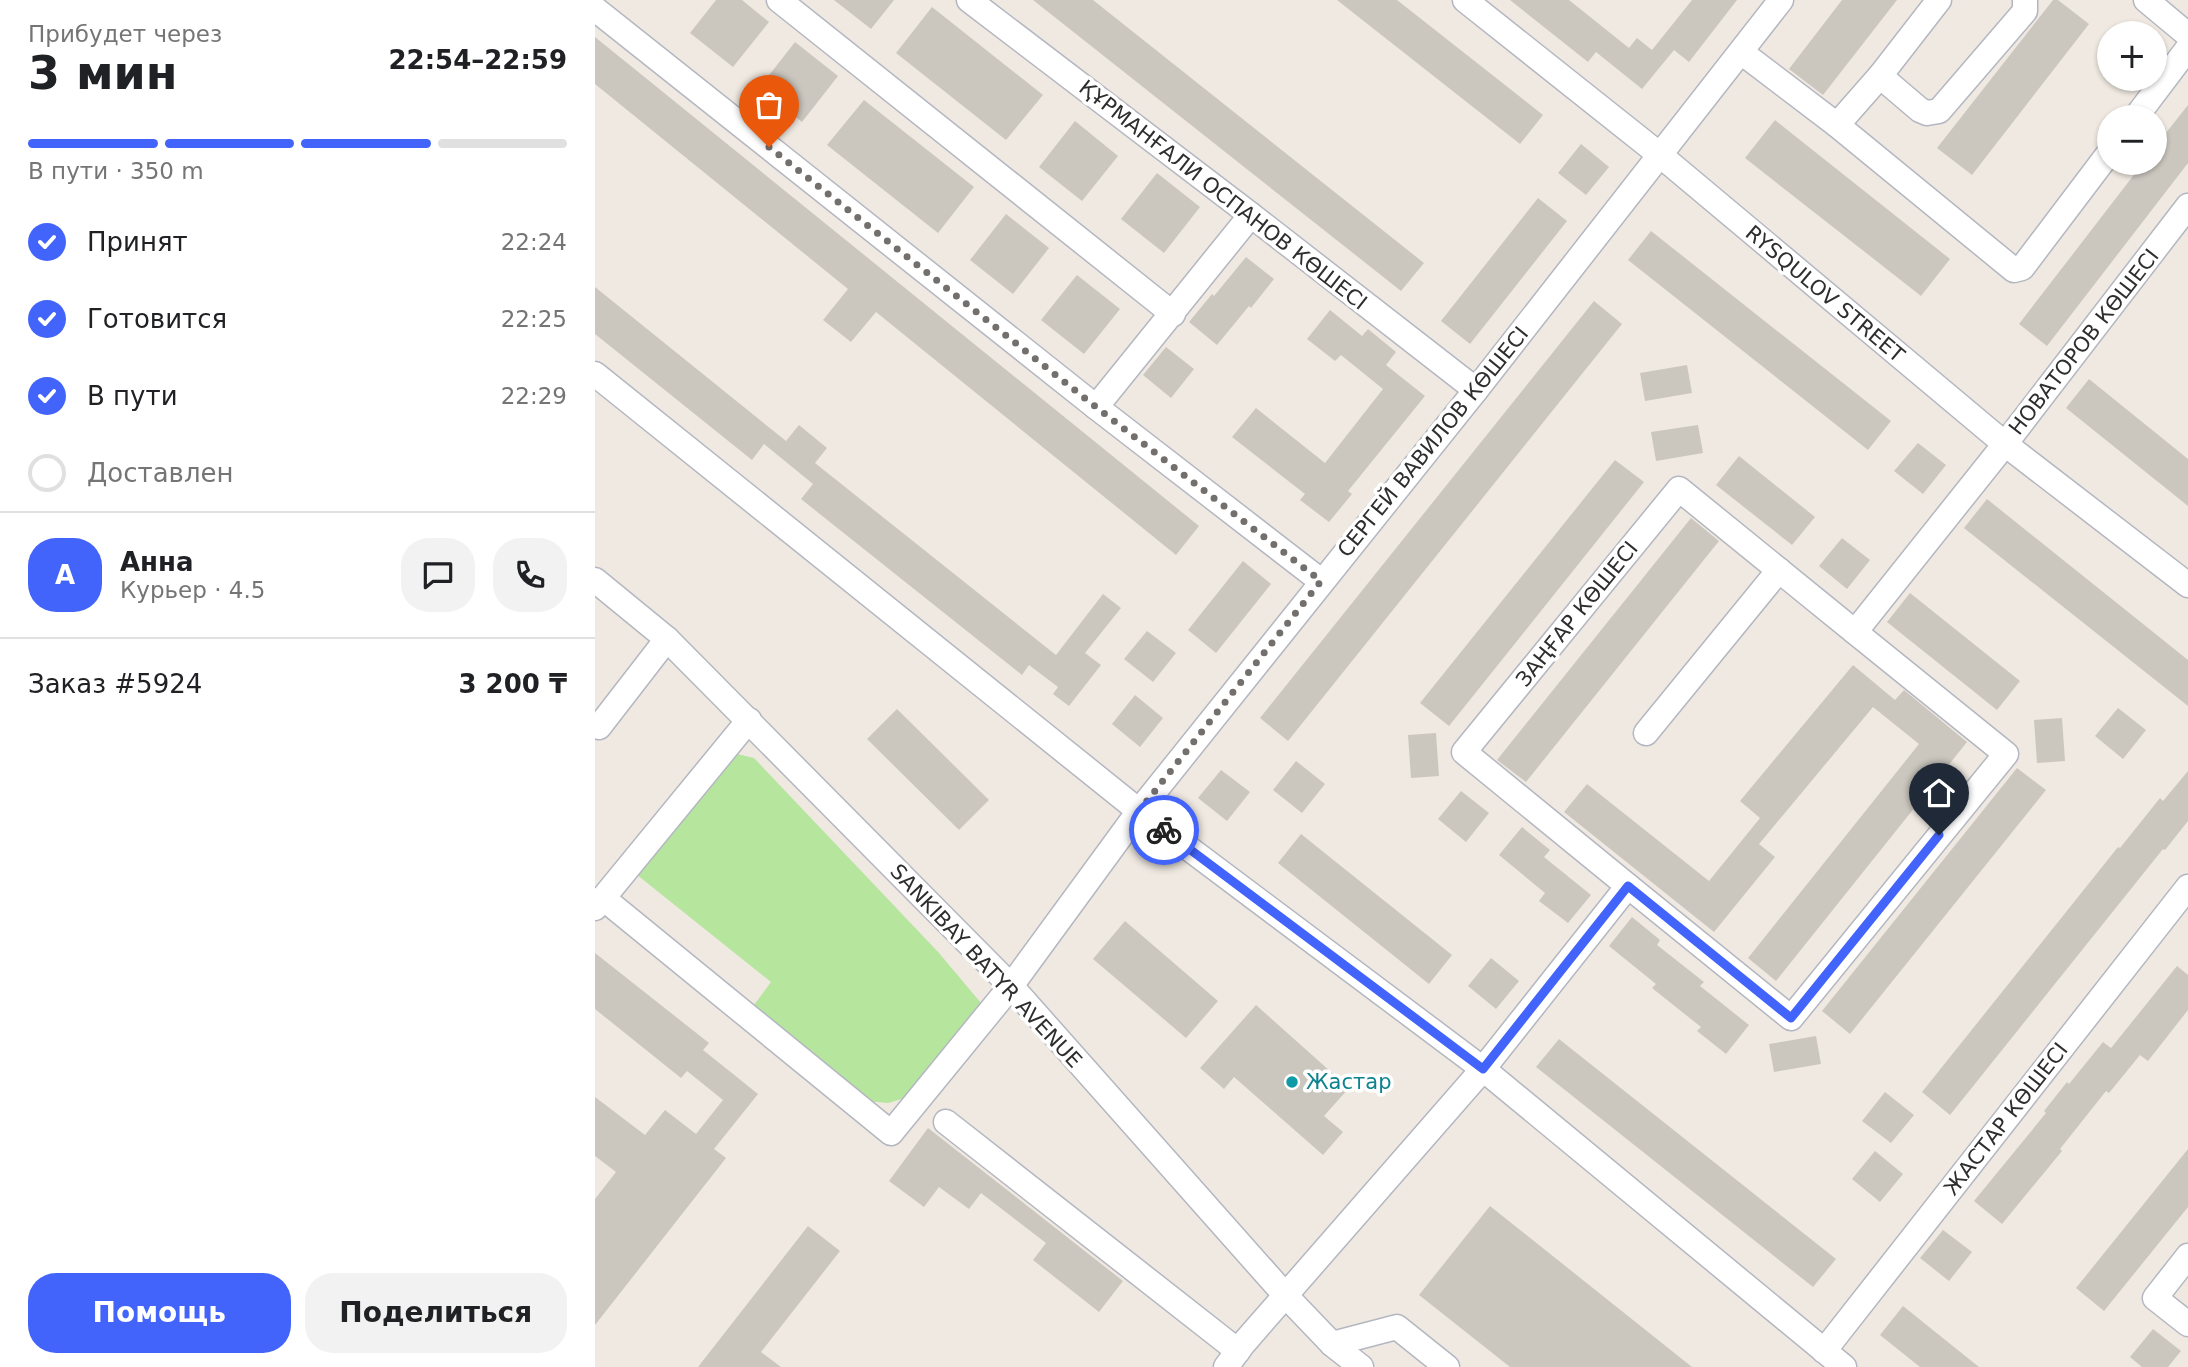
<!DOCTYPE html>
<html lang="ru">
<head>
<meta charset="utf-8">
<style>
  :root { --surface:#fff; --page:#f2f2f2; --text:#202124; --muted:#757577; --line:#e0e0e0; --accent:#4264fb }
  body { margin:0; font-family:"DejaVu Sans",sans-serif; background:var(--page); color:var(--text); height:100vh; display:flex; flex-direction:column; font-size:26px; white-space:nowrap }
  * { box-sizing:border-box; margin:0 }
  p { font-size:23px; color:var(--muted) }
  .icon { flex:none; width:38px; height:38px; fill:none; stroke:currentColor; stroke-width:2; stroke-linecap:round; stroke-linejoin:round }
  .map { position:relative; flex:1; overflow:hidden }
  .details { display:flex; flex-direction:column; background:var(--surface); width:595px }
  .details>* { flex:none }
  .fabs { position:absolute; left:1502px; top:21px; display:grid; gap:14px }
  .fabs a { display:grid; place-items:center; width:70px; height:70px; border-radius:50%; background:var(--surface); box-shadow:0 2px 5px #0004; font-size:35px }
  .pin { position:absolute; display:grid; place-items:center; width:60px; height:60px; color:#fff; margin:-72px -30px; border-radius:50% 50% 50% 0; rotate:-45deg; box-shadow:0 0 7px #0007 }
  .pin .icon { rotate:45deg }
  .courier { position:absolute; display:grid; place-items:center; width:70px; height:70px; margin:-35px; border:5px solid #4264fb; border-radius:50%; background:#fff; color:#222; box-shadow:0 2px 9px #0007 }
  .summary em { font-style:normal; font-weight:700 }
  .summary div { display:flex; flex-direction:column-reverse }
  .summary { display:flex; align-items:center; justify-content:space-between; height:119px; padding:0 28px }
  h1 { font-size:46px; font-weight:700; line-height:52px }
  .bar { display:grid; grid-template-columns:repeat(4,1fr); gap:10px 7px; align-content:center; height:84px; padding:0 28px }
  .bar i { height:9px; border-radius:5px; background:var(--line) }
  .bar .current { background:var(--accent) }
  .bar p { grid-column:span 4 }
  .line { display:flex; align-items:center; gap:18px; padding:0 28px; border-top:2px solid var(--line) }
  .line div { flex:1 }
  .round { display:grid; place-items:center; flex:none; width:74px; height:74px; border-radius:28px; background:var(--page) }
  ol { padding:0 28px; list-style:none }
  li { display:flex; align-items:center; gap:21px; height:77px }
  li p { margin-inline-start:auto }
  li .icon { padding:7px; border-radius:50%; background:var(--accent); color:#fff; stroke-width:4 }
  li:last-child { color:var(--muted) }
  li i { width:38px; height:38px; border:4px solid var(--line); border-radius:50% }
  .button { display:flex; gap:14px; margin-top:auto; padding:14px 28px }
  .button a { flex:1; height:80px; border-radius:28px; background:var(--accent); color:#fff; font-size:28px; font-weight:700; line-height:80px; text-align:center }
  .button a+a { background:var(--page); color:var(--text) }
  main { display:flex; flex:1; min-height:0 }
  .map>svg:first-child { display:block }
  .green { fill:#b6e59e }
  .building { fill:#cbc7bf }
  .lines { fill:none; stroke-linecap:round; stroke-linejoin:round }
  .minor-casing { stroke:#b4b7c1; stroke-width:27 }
  .minor { stroke:#fff; stroke-width:24 }
  .done { stroke:#726f6d; stroke-width:7; stroke-dasharray:0 12.6 }
  .route { stroke:#4264fb; stroke-width:9 }
  .culture-dot { fill:#0f9aa8; stroke:#fff; stroke-width:2.5 }
  .labels { text-anchor:middle; stroke-width:7; stroke-linejoin:round; paint-order:stroke }
  .street-label { font-size:21px; fill:#2e2e2e; stroke:#fff }
  .culture-label { font-size:21px; fill:#0d838f; stroke:#fff; text-anchor:start }
</style>
</head>
<body>
<main>
<section class="details">
<div class="summary"><div><h1>3 мин</h1><p>Прибудет через</p></div><em>22:54–22:59</em></div>
<div class="bar"><i class="current"></i><i class="current"></i><i class="current"></i><i></i><p>В пути · 350 m</p></div>
<ol>
<li><svg class="icon" aria-label="check" viewBox="0 0 24 24"><path d="M5 12l5 5 9-10"/></svg>Принят<p>22:24</p></li>
<li><svg class="icon" aria-label="check" viewBox="0 0 24 24"><path d="M5 12l5 5 9-10"/></svg>Готовится<p>22:25</p></li>
<li><svg class="icon" aria-label="check" viewBox="0 0 24 24"><path d="M5 12l5 5 9-10"/></svg>В пути<p>22:29</p></li>
<li><i></i>Доставлен</li>
</ol>
<div class="line" style="height:126px"><b class="round" style="background:var(--accent);color:#fff">А</b><div><b>Анна</b><p>Курьер · 4.5</p></div><a class="round"><svg class="icon" aria-label="chat" viewBox="0 0 24 24"><path d="M4 5h16v11H9l-5 4z"/></svg></a><a class="round"><svg class="icon" aria-label="phone" viewBox="0 0 24 24"><path d="M5 4h4l2 5-3 2q2 4 5 5l2-3 5 2v4C11 20 4 13 5 4z"/></svg></a></div>
<div class="line" style="height:91px"><div>Заказ #5924</div><b>3 200 ₸</b></div>
<div class="button"><a>Помощь</a><a>Поделиться</a></div>
</section>
<div class="map">
<svg width="1593" height="1367" viewBox="0 0 1593 1367">
  <rect width="100%" height="100%" fill="#efe9e1"/>
  <path class="green" d="M138,753L159,758L344,953L386,1003L310,1098L293,1103L271,1101L156,1009L176,982L41,874Z"/>
  <g class="building">
    <path d="M121,0H147L174,22L138,67L95,33Z"/>
    <path d="M239,0H299L276,29Z"/>
    <path d="M438,0H498L829,263L806,291Z"/>
    <path d="M742,0H802L948,115L925,144Z"/>
    <path d="M915,0H974L1034,48L1042,38L1057,50L1097,0H1142L1094,62L1079,50L1047,89L1001,52L993,62Z"/>
    <path d="M1247,0H1302L1228,95L1194,69Z"/>
    <path d="M1458,0H1463L1494,24L1377,175L1342,148Z"/>
    <path d="M337,7L448,95L411,140L301,53Z"/>
    <path d="M0,37L604,526L581,555L281,312L256,342L228,320L253,289L0,84Z"/>
    <path d="M200,42L243,76L207,122L164,88Z"/>
    <path d="M269,100L379,187L343,233L232,145Z"/>
    <path d="M1593,105V163L1452,346L1424,324L1548,163H1559V148Z"/>
    <path d="M1180,120L1355,259L1326,296L1150,158Z"/>
    <path d="M480,121L523,156L487,201L444,167Z"/>
    <path d="M986,144L1014,167L991,195L963,173Z"/>
    <path d="M562,173L605,207L569,253L526,219Z"/>
    <path d="M943,198L972,221L875,344L846,321Z"/>
    <path d="M411,214L454,248L418,294L375,260Z"/>
    <path d="M1056,231L1296,421L1273,450L1033,260Z"/>
    <path d="M651,257L679,279L656,308L654,306L622,345L594,322L617,294L619,296Z"/>
    <path d="M482,275L525,309L489,354L446,320Z"/>
    <path d="M0,287L191,441L204,425L232,448L220,463L461,655L508,594L526,608L490,653L506,665L474,706L458,694L463,687L434,665L427,675L206,499L218,484L169,444L157,460L0,334Z"/>
    <path d="M999,301L1027,324L693,741L665,718Z"/>
    <path d="M735,310L767,336L773,329L801,352L791,365L830,396L753,491L757,494L734,522L705,500L710,494L637,437L661,408L730,463L788,389L746,355L740,361L712,339Z"/>
    <path d="M571,347L599,369L576,398L548,375Z"/>
    <path d="M1092,365L1097,393L1050,401L1045,373Z"/>
    <path d="M1494,379L1593,459V506L1471,408Z"/>
    <path d="M1103,425L1108,453L1061,461L1056,432Z"/>
    <path d="M1323,443L1351,465L1328,494L1299,471Z"/>
    <path d="M1144,456L1220,517L1197,545L1121,485Z"/>
    <path d="M1020,460L1049,482L854,726L825,703Z"/>
    <path d="M1392,499L1593,660V706L1369,528Z"/>
    <path d="M1096,518L1124,541L931,782L902,760Z"/>
    <path d="M1247,538L1275,560L1252,589L1224,566Z"/>
    <path d="M648,561L676,584L621,653L593,630Z"/>
    <path d="M1315,593L1425,681L1402,710L1292,622Z"/>
    <path d="M552,631L581,653L558,682L529,659Z"/>
    <path d="M1258,665L1300,700L1309,690L1372,742L1181,981L1153,958L1324,744L1278,707L1164,844L1180,857L1119,932L969,812L992,784L1114,881L1165,818L1145,801Z"/>
    <path d="M540,695L568,718L545,747L517,724Z"/>
    <path d="M1523,708L1551,730L1528,759L1500,736Z"/>
    <path d="M302,709L394,800L364,830L272,739Z"/>
    <path d="M1467,718L1470,761L1442,763L1439,720Z"/>
    <path d="M841,733L844,776L816,778L813,735Z"/>
    <path d="M701,761L730,784L707,813L678,790Z"/>
    <path d="M1422,768L1451,790L1255,1034L1227,1011Z"/>
    <path d="M626,770L655,792L632,821L603,798Z"/>
    <path d="M1593,771V821L1570,850L1568,849L1355,1115L1327,1092L1523,847L1525,848L1565,798L1568,801Z"/>
    <path d="M866,791L894,813L871,842L843,819Z"/>
    <path d="M927,827L955,850L949,857L996,895L973,923L944,901L950,893L904,855Z"/>
    <path d="M706,834L857,955L834,984L683,863Z"/>
    <path d="M1037,917L1065,940L1062,945L1109,982L1105,986L1154,1025L1131,1054L1102,1031L1106,1027L1057,988L1061,984L1014,946Z"/>
    <path d="M530,921L623,1001L591,1038L498,959Z"/>
    <path d="M0,953L114,1043L108,1050L163,1094L119,1149L131,1158L0,1325V1199L21,1172L0,1156V1097L50,1135L70,1110L101,1134L128,1100L92,1071L86,1078L0,1009Z"/>
    <path d="M896,958L924,981L901,1009L873,986Z"/>
    <path d="M1582,966L1593,975V1010L1553,1061L1545,1055L1514,1093L1511,1091L1465,1149L1467,1151L1407,1224L1379,1201L1451,1113L1449,1111L1472,1082L1474,1084L1508,1042L1516,1048Z"/>
    <path d="M661,1005L754,1088L729,1116L748,1132L728,1155L639,1077L629,1089L605,1068Z"/>
    <path d="M1221,1036L1226,1064L1179,1072L1174,1044Z"/>
    <path d="M964,1039L1241,1259L1218,1287L941,1067Z"/>
    <path d="M1290,1092L1319,1115L1296,1143L1267,1121Z"/>
    <path d="M333,1128L528,1281L504,1312L438,1260L451,1243L386,1193L374,1209L344,1187L329,1207L294,1181Z"/>
    <path d="M1593,1149V1207L1509,1311L1481,1288Z"/>
    <path d="M1280,1151L1308,1174L1285,1202L1257,1179Z"/>
    <path d="M895,1206L1097,1367H915L824,1295Z"/>
    <path d="M213,1226L245,1251L166,1352L186,1367H103Z"/>
    <path d="M1348,1230L1377,1252L1354,1281L1325,1258Z"/>
    <path d="M1308,1306L1349,1339L1384,1367H1325L1285,1335Z"/>
    <path d="M1558,1329L1586,1351L1573,1367H1547L1535,1357Z"/>
  </g>
  <g class="lines">
    <defs>
      <g id="minor">
        <path d="M184,0L578,314"/>
        <path d="M374,0L656,215L881,390"/>
        <path d="M870,0L1065,155L1410,444L1593,585"/>
        <path d="M1344,0L1285,76L1242,125L1419,270L1427,268L1514,153"/>
        <path d="M1551,0L1593,35"/>
        <path d="M0,9L501,407L726,581"/>
        <path d="M1146,52L1242,125"/>
        <path d="M1285,76L1325,110L1332,113L1344,111L1430,11V0"/>
        <path d="M1541,117L1593,48"/>
        <path d="M0,374L544,811L888,1069L1249,1367"/>
        <path d="M501,407L656,215"/>
        <path d="M0,580L72,639L416,986L691,1296L737,1344L766,1367"/>
        <path d="M4,727L72,639"/>
        <path d="M1051,733L1184,570"/>
        <path d="M1033,886L1196,1018L1411,754L1260,632L1410,444L1593,206"/>
        <path d="M8,898L296,1133L416,986L544,811L881,390L1186,0"/>
        <path d="M0,908L154,720"/>
        <path d="M351,1122L643,1351"/>
        <path d="M1593,1256L1560,1298L1593,1324"/>
        <path d="M737,1344L802,1327L852,1367"/>
        <path d="M1229,1351L1593,887"/>
        <path d="M631,1367L648,1344L888,1069L1033,886L869,752L1084,489L1260,632"/>
      </g>
    </defs>
    <use href="#minor" class="minor-casing"/>
    <use href="#minor" class="minor"/>
  </g>
  <g class="lines">
    <path class="done" d="M174,147L501,407L726,581L544,811L569,830"/>
    <path class="route" d="M569,830L888,1069L1033,886L1196,1018L1344,835"/>
  </g>
  <circle class="culture-dot" cx="697" cy="1082" r="7"/>
  <g class="labels">
    <g class="street-label">
      <text transform="translate(628 195) rotate(38)" y="7">ҚҰРМАНҒАЛИ ОСПАНОВ КӨШЕСІ</text>
      <text transform="translate(1230 294) rotate(40)" y="7">RYSQULOV STREET</text>
      <text transform="translate(1489 342) rotate(-52)" y="7">НОВАТОРОВ КӨШЕСІ</text>
      <text transform="translate(838 442) rotate(-51)" y="7">СЕРГЕЙ ВАВИЛОВ КӨШЕСІ</text>
      <text transform="translate(982 614) rotate(-51)" y="7">ЗАҢҒАР КӨШЕСІ</text>
      <text transform="translate(391 966) rotate(47)" y="7">SANKIBAY BATYR AVENUE</text>
      <text transform="translate(1411 1119) rotate(-52)" y="7">ЖАСТАР КӨШЕСІ</text>
    </g>
    <g class="culture-label">
      <text x="711" y="1089">Жастар</text>
    </g>
  </g>
</svg>
<div class="fabs">
<a>+</a>
<a>−</a>
</div>
<div class="pin" style="left:174px;top:147px;background:#ea580c"><svg class="icon" aria-label="bag" viewBox="0 0 24 24"><path d="M5 8h14l-1 12H6zM9 8a3 3 0 0 1 6 0"/></svg></div>
<div class="pin" style="left:1344px;top:835px;background:#1f2937"><svg class="icon" aria-label="home" viewBox="0 0 24 24"><path d="M3 11l9-7 9 7M6 9v11h12V9"/></svg></div>
<div class="courier" style="left:569px;top:830px"><svg class="icon" aria-label="bike" viewBox="0 0 24 24"><circle cx="6" cy="16" r="4"/><circle cx="18" cy="16" r="4"/><path d="M6 16l4-8h5l3 8M10 8l3 8H6M13 5h3"/></svg></div>
</div>
</main>
</body>
</html>
